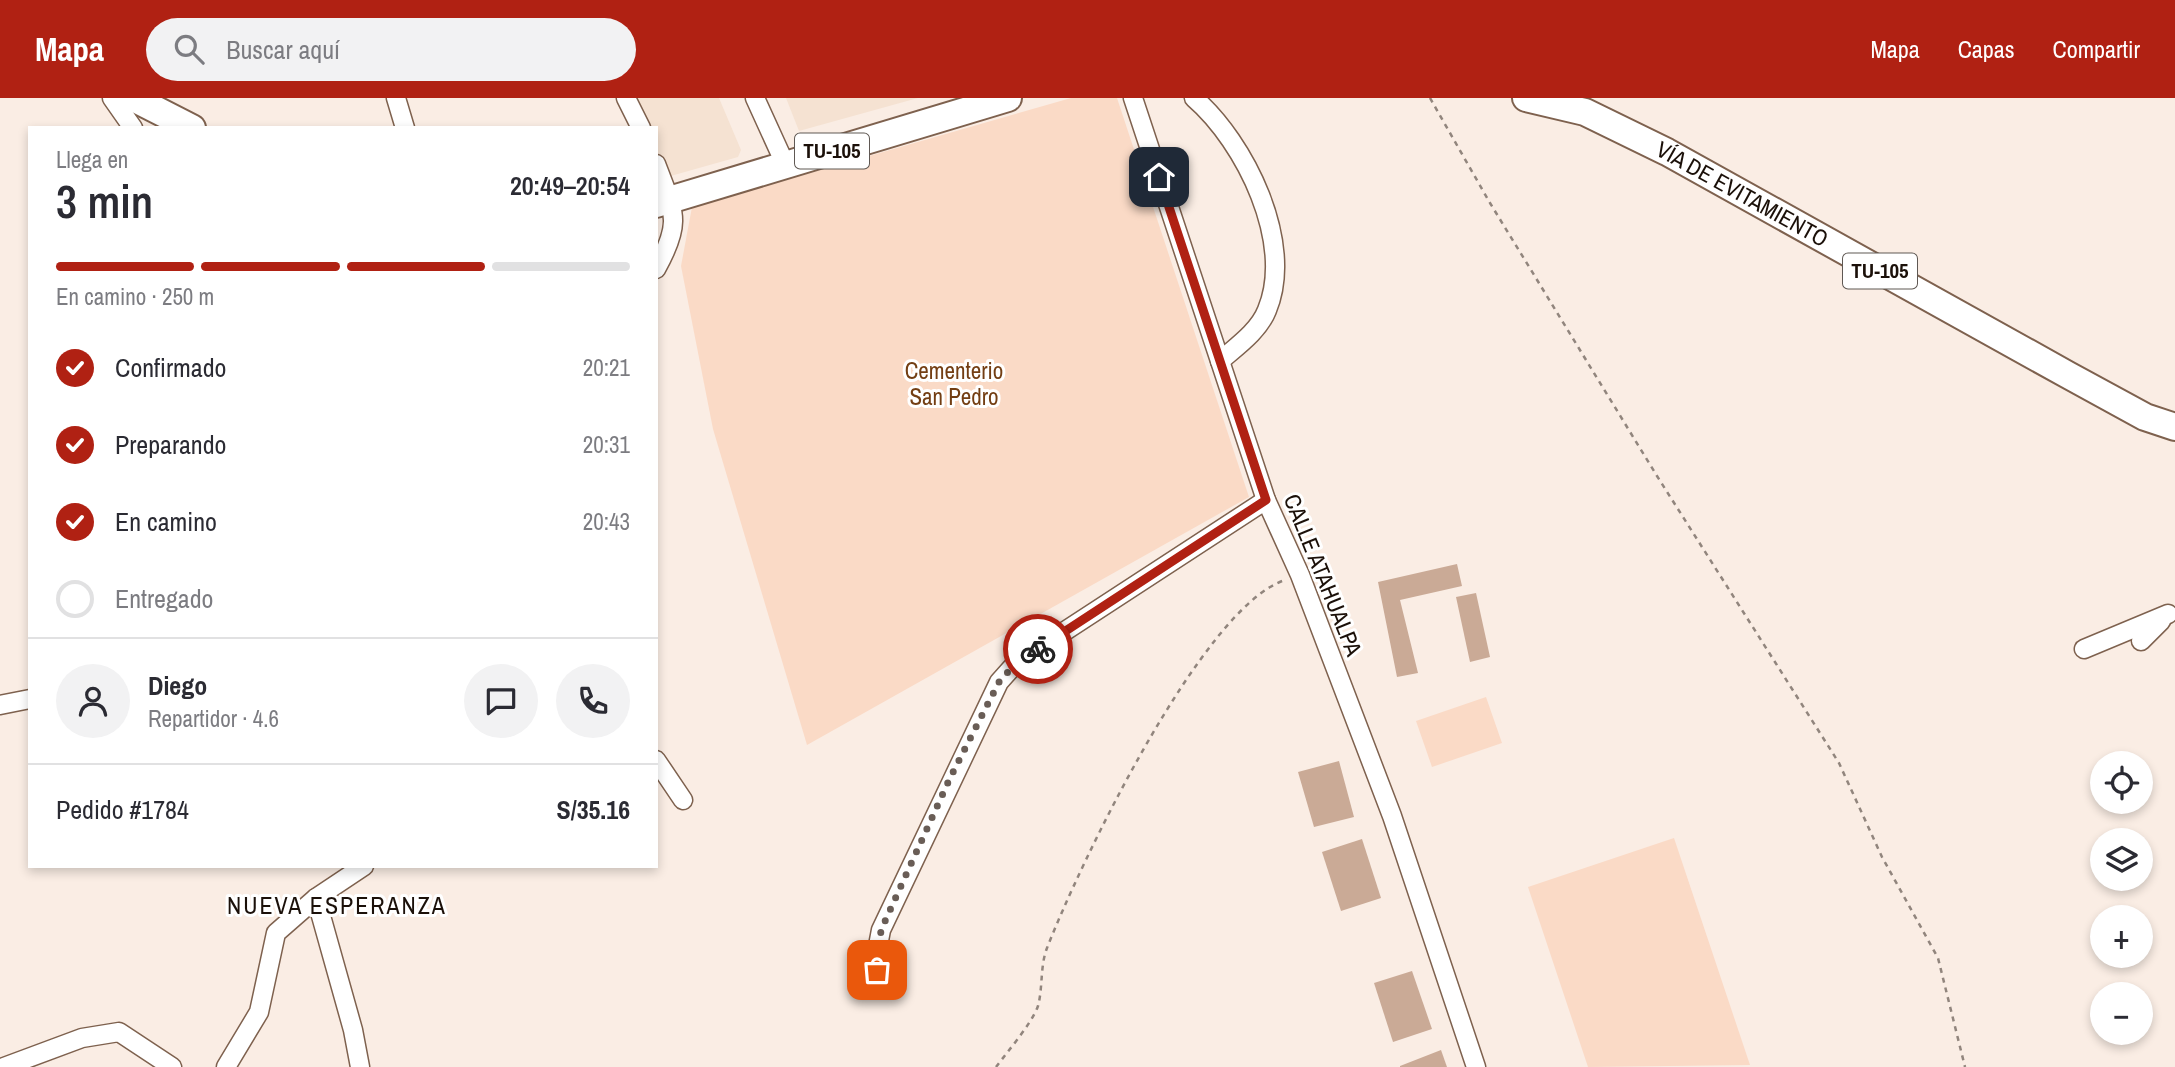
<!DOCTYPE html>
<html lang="es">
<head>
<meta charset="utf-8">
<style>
  :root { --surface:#fff; --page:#f2f2f3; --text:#2b2b33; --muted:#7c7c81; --line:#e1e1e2; --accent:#b02113 }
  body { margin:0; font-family:"Archivo Narrow",sans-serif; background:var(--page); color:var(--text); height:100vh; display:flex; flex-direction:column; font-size:26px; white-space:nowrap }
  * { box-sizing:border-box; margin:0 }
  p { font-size:23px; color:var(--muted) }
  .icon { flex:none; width:38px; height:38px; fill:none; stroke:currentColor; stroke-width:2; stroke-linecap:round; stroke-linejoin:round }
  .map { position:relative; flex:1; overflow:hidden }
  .side { position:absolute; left:28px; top:28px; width:630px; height:742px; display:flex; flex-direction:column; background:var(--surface); border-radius:0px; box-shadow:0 4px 10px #0003 }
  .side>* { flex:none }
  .fabs { position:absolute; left:2090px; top:653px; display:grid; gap:14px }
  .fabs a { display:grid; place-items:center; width:63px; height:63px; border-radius:50%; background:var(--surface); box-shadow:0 4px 10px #0003; font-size:35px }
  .pin { position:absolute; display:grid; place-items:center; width:60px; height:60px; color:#fff; margin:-30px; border-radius:14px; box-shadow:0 4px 10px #0006 }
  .courier { position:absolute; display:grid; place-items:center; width:70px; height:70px; margin:-35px; border:5px solid #b02113; border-radius:50%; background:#fff; color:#222; box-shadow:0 2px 9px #0007 }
  .summary em { font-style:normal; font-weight:600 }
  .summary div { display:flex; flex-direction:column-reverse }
  .summary { display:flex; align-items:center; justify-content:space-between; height:119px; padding:0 28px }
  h1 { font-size:46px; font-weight:600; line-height:52px }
  .bar { display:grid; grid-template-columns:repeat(4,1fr); gap:10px 7px; align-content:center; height:84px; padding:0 28px }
  .bar i { height:9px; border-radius:5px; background:var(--line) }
  .bar .current { background:var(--accent) }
  .bar p { grid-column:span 4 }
  .line { display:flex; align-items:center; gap:18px; padding:0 28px; border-top:2px solid var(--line) }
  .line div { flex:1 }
  .round { display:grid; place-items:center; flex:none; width:74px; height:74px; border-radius:37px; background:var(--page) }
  ol { padding:0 28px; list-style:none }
  li { display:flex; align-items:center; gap:21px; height:77px }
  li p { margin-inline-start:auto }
  li .icon { padding:7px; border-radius:50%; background:var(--accent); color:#fff; stroke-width:4 }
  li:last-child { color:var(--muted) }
  li i { width:38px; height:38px; border:4px solid var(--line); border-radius:50% }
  header { display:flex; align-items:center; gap:42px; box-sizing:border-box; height:98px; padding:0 35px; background:var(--accent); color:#fff }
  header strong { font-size:33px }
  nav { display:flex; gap:38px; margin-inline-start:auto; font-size:24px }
  .search { width:490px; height:63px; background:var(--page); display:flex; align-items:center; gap:18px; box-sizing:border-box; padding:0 24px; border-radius:38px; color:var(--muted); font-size:26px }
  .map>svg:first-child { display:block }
  .education { fill:#f5e2d2 }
  .green { fill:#fadac6 }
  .building { fill:#caaa96 }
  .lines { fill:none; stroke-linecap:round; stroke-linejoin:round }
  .street-casing { stroke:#7e614e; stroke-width:21 }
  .primary-casing { stroke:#7e614e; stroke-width:30 }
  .path { stroke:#91857d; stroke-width:2.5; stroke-dasharray:5 5; stroke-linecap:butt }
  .street { stroke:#fff; stroke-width:18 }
  .primary { stroke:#fff; stroke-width:26 }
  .done { stroke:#695d56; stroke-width:7; stroke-dasharray:0 12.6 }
  .route { stroke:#b02113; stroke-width:9 }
  .labels { text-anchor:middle; stroke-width:6; stroke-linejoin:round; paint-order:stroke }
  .shield { fill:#fff; stroke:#5f5853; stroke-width:2 }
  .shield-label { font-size:21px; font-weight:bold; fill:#1b1009 }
  .street-label { font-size:23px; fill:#1b1009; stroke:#fff }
  .park-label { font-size:23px; fill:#733e13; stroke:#fff }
  .neighbourhood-label { font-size:24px; letter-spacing:2px; fill:#1b1009; stroke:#fff }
</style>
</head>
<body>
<header>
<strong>Mapa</strong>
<div class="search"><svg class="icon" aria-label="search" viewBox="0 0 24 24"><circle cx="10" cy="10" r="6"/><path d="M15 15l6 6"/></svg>Buscar aquí</div>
<nav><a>Mapa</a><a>Capas</a><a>Compartir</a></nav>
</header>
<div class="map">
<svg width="2175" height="969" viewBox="0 0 2175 969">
  <rect width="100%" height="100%" fill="#faede4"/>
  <g class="education">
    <path d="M628,0H719L741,52L738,59L660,81L656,74V30H636Z"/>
    <path d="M786,0H918L799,33Z"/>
  </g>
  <g class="green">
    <path d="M1071,0H1117L1249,399L807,647L713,331L681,168L692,109Z"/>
    <path d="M1486,599L1502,645L1432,669L1416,623Z"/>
    <path d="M1674,740L1750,967L1588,969L1528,789Z"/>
  </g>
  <g class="building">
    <path d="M1457,466L1462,488L1400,502L1418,575L1397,579L1378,484Z"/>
    <path d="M1476,495L1490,559L1470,564L1456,499Z"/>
    <path d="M1339,663L1354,719L1314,729L1298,674Z"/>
    <path d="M1362,741L1381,800L1341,813L1322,754Z"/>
    <path d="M1412,873L1432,931L1393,944L1374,885Z"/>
    <path d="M1441,952L1447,969H1400V968Z"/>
  </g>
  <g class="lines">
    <defs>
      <g id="street">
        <path d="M112,0L133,30"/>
        <path d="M396,0L405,30"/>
        <path d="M626,0L641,30"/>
        <path d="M755,0L786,68"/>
        <path d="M1133,0L1266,402L1300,477L1392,718L1476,969"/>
        <path d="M1194,0C1245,44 1295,145 1267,212C1259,233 1236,249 1220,263"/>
        <path d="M656,66C674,114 683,123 656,171"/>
        <path d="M2141,543L2161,523"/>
        <path d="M2084,551L2168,516"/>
        <path d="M0,607L30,601"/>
        <path d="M656,662L683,702"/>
        <path d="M316,800L353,932L360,969"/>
        <path d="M878,891L877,853L881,832L999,584L1016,565L1266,402"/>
        <path d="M4,969L82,940L119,934L172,969"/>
        <path d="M226,969L259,914L276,835L316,800L364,768"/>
      </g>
      <g id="primary">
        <path d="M133,0L192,30"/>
        <path id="s1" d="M1526,0L1585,14L1667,54L2068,277L2145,319L2175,329"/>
        <path d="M656,106L1008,0"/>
      </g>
    </defs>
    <use href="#street" class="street-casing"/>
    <use href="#primary" class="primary-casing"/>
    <g class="path">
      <path d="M1430,0L1490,105L1657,378L1839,665L1882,759L1938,860L1965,969"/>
      <path d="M996,969C1008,953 1032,925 1038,908C1043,889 1040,868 1047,850C1079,768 1202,509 1285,482"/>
    </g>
    <use href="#street" class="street"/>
    <use href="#primary" class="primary"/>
  </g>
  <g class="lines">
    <path class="done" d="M877,872L881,832L950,680L999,584L1016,565L1038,551"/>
    <path class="route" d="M1038,551L1266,402L1159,79"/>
  </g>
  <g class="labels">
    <g class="shield">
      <rect x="795" y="35.5" width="74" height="35" rx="5"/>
      <rect x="1843" y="155.5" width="74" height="35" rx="5"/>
    </g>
    <g class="shield-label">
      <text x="832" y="60">TU-105</text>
      <text x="1880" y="180">TU-105</text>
    </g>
    <g class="street-label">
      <text dy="8" stroke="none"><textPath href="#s1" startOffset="238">VÍA DE EVITAMIENTO</textPath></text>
      <text transform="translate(1323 477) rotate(68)" y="8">CALLE ATAHUALPA</text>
    </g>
    <g class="park-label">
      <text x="954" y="281">Cementerio<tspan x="954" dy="26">San Pedro</tspan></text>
    </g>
    <g class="neighbourhood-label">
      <text x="337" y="816">NUEVA ESPERANZA</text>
    </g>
  </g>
</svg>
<div class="fabs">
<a><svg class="icon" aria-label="locate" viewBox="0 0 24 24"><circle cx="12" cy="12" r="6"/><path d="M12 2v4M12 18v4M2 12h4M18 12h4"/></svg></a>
<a><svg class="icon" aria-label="layers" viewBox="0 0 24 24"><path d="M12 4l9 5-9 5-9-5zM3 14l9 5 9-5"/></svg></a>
<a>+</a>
<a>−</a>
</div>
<div class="pin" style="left:877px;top:872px;background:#ea580c"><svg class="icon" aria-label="bag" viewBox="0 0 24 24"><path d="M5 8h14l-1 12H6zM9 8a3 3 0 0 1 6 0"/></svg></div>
<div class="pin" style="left:1159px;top:79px;background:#1f2937"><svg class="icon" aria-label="home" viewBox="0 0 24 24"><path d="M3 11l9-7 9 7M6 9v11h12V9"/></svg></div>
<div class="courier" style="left:1038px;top:551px"><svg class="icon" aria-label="bike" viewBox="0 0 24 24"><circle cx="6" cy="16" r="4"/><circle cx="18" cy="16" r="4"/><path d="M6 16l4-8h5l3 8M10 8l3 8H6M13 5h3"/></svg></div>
<section class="side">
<div class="summary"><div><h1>3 min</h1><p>Llega en</p></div><em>20:49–20:54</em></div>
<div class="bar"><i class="current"></i><i class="current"></i><i class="current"></i><i></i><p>En camino · 250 m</p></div>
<ol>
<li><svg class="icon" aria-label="check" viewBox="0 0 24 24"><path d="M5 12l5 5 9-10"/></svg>Confirmado<p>20:21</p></li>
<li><svg class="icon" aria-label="check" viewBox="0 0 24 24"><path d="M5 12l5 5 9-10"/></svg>Preparando<p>20:31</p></li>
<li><svg class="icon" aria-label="check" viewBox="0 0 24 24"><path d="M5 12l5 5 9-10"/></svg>En camino<p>20:43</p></li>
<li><i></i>Entregado</li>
</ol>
<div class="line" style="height:126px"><a class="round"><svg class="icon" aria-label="person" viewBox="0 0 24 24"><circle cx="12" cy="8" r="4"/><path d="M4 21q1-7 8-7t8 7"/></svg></a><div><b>Diego</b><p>Repartidor · 4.6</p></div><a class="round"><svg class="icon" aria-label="chat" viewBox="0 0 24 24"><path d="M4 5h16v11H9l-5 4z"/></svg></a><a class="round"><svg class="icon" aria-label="phone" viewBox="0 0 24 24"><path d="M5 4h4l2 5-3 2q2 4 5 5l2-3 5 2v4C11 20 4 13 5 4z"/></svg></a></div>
<div class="line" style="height:91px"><div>Pedido #1784</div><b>S/35.16</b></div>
</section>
</div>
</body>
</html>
